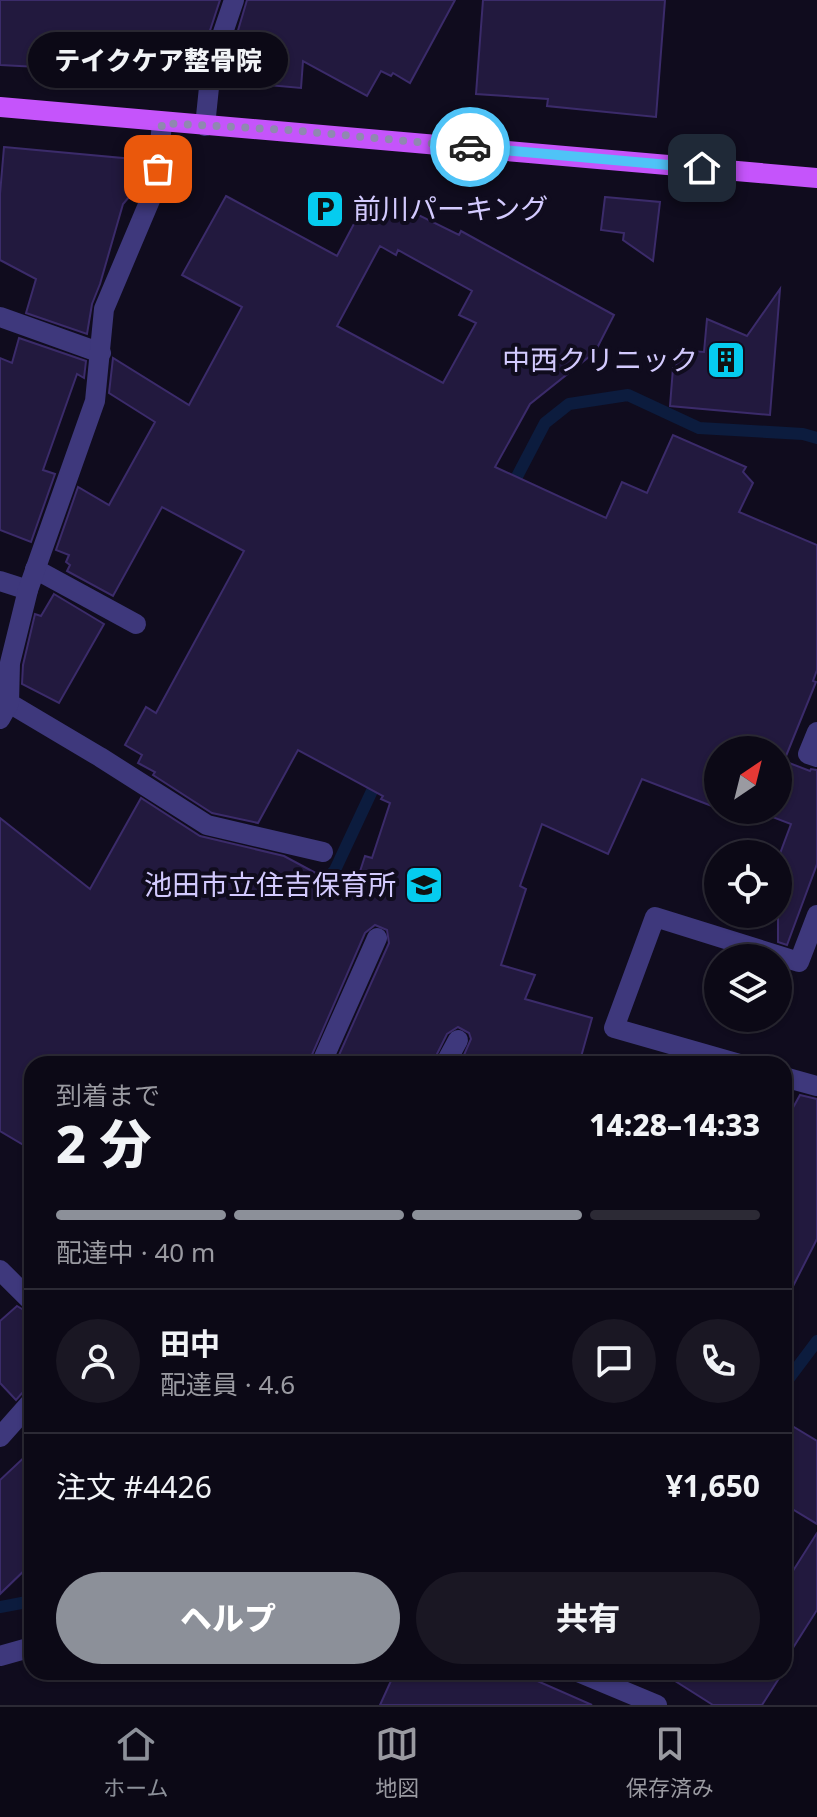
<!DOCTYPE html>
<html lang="ja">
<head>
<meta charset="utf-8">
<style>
  :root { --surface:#0c0916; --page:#1a1723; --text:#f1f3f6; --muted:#9a9aa1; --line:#2c2a35; --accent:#8c9099 }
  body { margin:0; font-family:"Noto Sans","Noto Sans JP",sans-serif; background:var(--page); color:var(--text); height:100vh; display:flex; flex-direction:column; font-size:30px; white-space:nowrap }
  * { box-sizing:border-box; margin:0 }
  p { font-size:26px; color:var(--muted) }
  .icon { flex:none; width:44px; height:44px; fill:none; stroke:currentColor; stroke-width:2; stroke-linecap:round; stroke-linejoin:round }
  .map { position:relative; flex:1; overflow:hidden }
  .panel { position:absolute; left:24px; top:1056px; width:768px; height:624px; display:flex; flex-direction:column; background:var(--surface); border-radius:24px; box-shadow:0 2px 6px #0004,0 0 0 2px var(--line) }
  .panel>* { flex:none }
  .needle { width:52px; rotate:35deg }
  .fabs { position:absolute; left:704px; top:736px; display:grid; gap:16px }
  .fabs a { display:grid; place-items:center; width:88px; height:88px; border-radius:50%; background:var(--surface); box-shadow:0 2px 6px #0004,0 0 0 2px var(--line); font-size:40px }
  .pin { position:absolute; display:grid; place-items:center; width:68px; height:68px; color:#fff; margin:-34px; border-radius:16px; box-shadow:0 4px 12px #0006 }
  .courier { position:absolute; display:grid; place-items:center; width:80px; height:80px; margin:-40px; border:6px solid #4fc3f7; border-radius:50%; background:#fff; color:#222; box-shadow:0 2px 10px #0007 }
  .bubble { position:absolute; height:56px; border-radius:28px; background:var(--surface); box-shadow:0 2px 6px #0004,0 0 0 2px var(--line); font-size:26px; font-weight:800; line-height:56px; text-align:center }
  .headline em { font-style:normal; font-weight:800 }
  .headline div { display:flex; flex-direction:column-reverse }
  .headline { display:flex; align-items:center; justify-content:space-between; height:136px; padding:0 32px }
  h1 { font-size:52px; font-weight:800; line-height:60px }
  .bar { display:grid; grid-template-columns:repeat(4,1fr); gap:12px 8px; align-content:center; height:96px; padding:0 32px }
  .bar i { height:10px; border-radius:6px; background:var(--line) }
  .bar .on { background:var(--accent) }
  .bar p { grid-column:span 4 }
  .line { display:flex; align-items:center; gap:20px; padding:0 32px; border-top:2px solid var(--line) }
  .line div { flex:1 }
  .round { display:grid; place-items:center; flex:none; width:84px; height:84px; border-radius:42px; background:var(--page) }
  .action { display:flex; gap:16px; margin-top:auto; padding:16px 32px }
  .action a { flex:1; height:92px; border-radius:48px; background:var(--accent); color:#fff; font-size:32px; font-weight:800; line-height:92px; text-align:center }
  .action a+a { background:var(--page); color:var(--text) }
  .dock { display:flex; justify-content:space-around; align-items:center; height:112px; border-top:2px solid var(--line); background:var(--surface); font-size:22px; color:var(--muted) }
  .dock a { display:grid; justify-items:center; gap:4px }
  .dock .on { color:var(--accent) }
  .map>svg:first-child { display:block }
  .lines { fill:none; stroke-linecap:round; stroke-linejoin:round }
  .stream { stroke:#0c1c3e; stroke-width:12 }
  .building { fill:#22193e; stroke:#3b2b6a; stroke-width:2; fill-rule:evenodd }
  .minor { stroke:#3e387c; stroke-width:20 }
  .major { stroke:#c554fb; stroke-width:20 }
  .done { stroke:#8f88b0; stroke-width:8; stroke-dasharray:0 14.4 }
  .route { stroke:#4fc3f7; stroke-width:10 }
  .labels { text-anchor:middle; stroke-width:8; stroke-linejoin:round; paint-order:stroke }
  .poi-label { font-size:28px; fill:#d3cafe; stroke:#100c1e; text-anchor:end }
</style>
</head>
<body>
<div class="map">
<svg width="817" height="1705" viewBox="0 0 817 1705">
  <rect width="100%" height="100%" fill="#100c1e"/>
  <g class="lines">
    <g class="stream">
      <path d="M511,488L545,423L569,404L628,395L699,428L803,434L817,438"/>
      <path d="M317,891L335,870L378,778"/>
      <path d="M784,1385L817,1341"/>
      <path d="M0,1607L32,1601"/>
    </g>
  </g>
  <g class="building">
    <path d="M0,0H220L199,64L197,79L189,78V81L58,68L0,65Z"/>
    <path d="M247,0H455L410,83L393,73L391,76L381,71L367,96L303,61L301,88L223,81Z"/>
    <path d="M483,0H665L656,117L547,106L548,99L476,94Z"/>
    <path d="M4,147L144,160L142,182L123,204L100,284L92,304L87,334L26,313L36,279L0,260V194Z"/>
    <path d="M226,196L337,256L366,201L394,203L459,235L461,231L614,315L595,352L530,404L495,467L606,518L622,482L647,493L673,435L746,467L743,472L753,483L739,512L817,545V670L813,681L816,682L784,761L810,771L811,769L817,770V864L787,945L778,942V859L791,824L754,810H778V750H718L717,808L642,779L608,854L542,824L520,886L526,889L501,965L535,975L525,999L592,1018L579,1064H460L471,1039L469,1033L458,1027L447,1034L432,1064H335L389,943L387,930L375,925L365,933L308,1064H32V1150L0,1131V818L90,889L141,798L200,836L284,856L353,893L365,856L372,858L390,803L381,799L383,796L298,750L258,823L212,813L153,775L155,772L138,763L142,755L125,745L146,707L156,713L244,551L162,507L113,596L67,571L70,565L66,562L69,555L56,550L78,487L109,505L155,422L109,393L113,358L189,405L242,307L182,275ZM380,246L396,255L398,250L472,291L459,315L476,323L443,383L337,326Z"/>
    <path d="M605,197L660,202L653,261L623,240L624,233L601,230Z"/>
    <path d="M780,289L770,415L670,406L673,368H676L678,350L704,352L707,319L747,336Z"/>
    <path d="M19,338L86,361L84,378L77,374L43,470L55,474L31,542L0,530V358L12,363Z"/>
    <path d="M54,594L104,624L59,703L22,684L23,665L35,614L41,616Z"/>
    <path d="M800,1095L817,1099V1239L784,1304V1124Z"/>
    <path d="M17,1306L32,1315V1388L23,1392L16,1400L0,1383V1321Z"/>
    <path d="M784,1421L817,1441V1524L784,1504Z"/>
    <path d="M32,1450V1563L0,1594V1480Z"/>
    <path d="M817,1533V1610L784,1662V1585Z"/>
    <path d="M395,1672H517L592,1705H380Z"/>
    <path d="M661,1672H783L762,1705H713Z"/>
  </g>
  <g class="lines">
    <g class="minor">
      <path d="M205,126L211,68L234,0"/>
      <path d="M0,317L101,353"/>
      <path d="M35,569L136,624"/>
      <path d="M0,581L28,590"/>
      <path d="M9,703L100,757L207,825L323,852"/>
      <path d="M0,719L9,703L10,663L28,590L95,401L104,309L156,186L162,123"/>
      <path d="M817,732L808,754L817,757"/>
      <path d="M321,1064L377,938"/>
      <path d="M445,1064L458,1040"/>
      <path d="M740,1064L614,1028L655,917L799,962L817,915"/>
      <path d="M784,1077L817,1086"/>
      <path d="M0,1270L32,1302"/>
      <path d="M0,1437L32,1401"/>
      <path d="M0,1656L32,1647"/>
      <path d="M578,1672L657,1705"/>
    </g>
    <path class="major" d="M0,107L817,178"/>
  </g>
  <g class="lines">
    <path class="done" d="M158,169L162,123L289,130L470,147"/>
    <path class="route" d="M470,147L702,168"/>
  </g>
  <defs>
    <symbol id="parking-square" viewBox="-11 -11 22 22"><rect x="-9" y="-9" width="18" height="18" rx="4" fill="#05ccef" stroke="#100c1e"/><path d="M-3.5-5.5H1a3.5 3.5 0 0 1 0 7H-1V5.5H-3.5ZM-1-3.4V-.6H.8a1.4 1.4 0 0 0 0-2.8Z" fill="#111"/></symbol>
    <symbol id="building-square" viewBox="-11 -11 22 22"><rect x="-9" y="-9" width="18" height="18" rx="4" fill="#05ccef" stroke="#100c1e"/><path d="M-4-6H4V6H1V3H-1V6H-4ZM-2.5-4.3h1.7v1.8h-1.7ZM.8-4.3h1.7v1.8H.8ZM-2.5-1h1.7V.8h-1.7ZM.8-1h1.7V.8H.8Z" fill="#111"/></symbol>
    <symbol id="school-square" viewBox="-11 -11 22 22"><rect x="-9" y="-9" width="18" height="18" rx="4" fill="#05ccef" stroke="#100c1e"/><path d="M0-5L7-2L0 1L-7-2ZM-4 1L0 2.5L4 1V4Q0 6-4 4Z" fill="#111"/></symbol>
  </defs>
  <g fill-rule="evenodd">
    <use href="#parking-square" x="303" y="187" width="44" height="44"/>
    <use href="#building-square" x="704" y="338" width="44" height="44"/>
    <use href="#school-square" x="402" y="863" width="44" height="44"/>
  </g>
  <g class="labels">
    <g class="poi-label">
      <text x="353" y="219" text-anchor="start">前川パーキング</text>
      <text x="698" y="370">中西クリニック</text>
      <text x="396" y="895">池田市立住吉保育所</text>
    </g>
  </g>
</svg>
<div class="fabs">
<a><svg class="needle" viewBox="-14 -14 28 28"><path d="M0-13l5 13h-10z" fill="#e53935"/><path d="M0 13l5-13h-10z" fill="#9a9aa1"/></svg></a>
<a><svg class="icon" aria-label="locate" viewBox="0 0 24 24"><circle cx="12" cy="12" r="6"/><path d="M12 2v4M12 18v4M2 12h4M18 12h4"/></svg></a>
<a><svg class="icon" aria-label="layers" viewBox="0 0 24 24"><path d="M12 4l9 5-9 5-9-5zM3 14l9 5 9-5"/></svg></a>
</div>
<div class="pin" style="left:158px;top:169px;background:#ea580c"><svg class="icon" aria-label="bag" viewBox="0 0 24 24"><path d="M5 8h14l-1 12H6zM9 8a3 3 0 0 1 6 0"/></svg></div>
<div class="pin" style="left:702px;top:168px;background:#1f2937"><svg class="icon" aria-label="home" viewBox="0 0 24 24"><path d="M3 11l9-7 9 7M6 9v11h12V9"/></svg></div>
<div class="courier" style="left:470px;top:147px"><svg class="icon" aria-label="car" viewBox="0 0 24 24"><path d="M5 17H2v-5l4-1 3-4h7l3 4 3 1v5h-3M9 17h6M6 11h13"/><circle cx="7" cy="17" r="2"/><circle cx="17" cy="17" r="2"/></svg></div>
<div class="bubble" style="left:28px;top:32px;width:260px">テイクケア整骨院</div>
<section class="panel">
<div class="headline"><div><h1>2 分</h1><p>到着まで</p></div><em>14:28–14:33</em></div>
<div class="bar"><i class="on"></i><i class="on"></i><i class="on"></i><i></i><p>配達中 · 40 m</p></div>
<div class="line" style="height:144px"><a class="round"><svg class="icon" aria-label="person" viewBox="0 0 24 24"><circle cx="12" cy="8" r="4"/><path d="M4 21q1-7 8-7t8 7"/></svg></a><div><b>田中</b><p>配達員 · 4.6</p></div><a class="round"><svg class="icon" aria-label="chat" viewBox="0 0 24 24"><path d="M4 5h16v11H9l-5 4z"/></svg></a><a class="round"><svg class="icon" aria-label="phone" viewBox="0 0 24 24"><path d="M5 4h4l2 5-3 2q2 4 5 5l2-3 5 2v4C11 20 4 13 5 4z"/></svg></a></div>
<div class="line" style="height:104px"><div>注文 #4426</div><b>¥1,650</b></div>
<div class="action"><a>ヘルプ</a><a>共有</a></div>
</section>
</div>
<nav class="dock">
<a class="on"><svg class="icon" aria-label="home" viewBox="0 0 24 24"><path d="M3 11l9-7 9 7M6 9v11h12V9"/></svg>ホーム</a>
<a><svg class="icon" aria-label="map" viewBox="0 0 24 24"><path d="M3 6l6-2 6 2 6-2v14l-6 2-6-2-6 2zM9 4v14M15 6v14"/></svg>地図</a>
<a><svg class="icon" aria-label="saved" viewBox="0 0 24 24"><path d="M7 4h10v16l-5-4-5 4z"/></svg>保存済み</a>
</nav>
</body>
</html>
